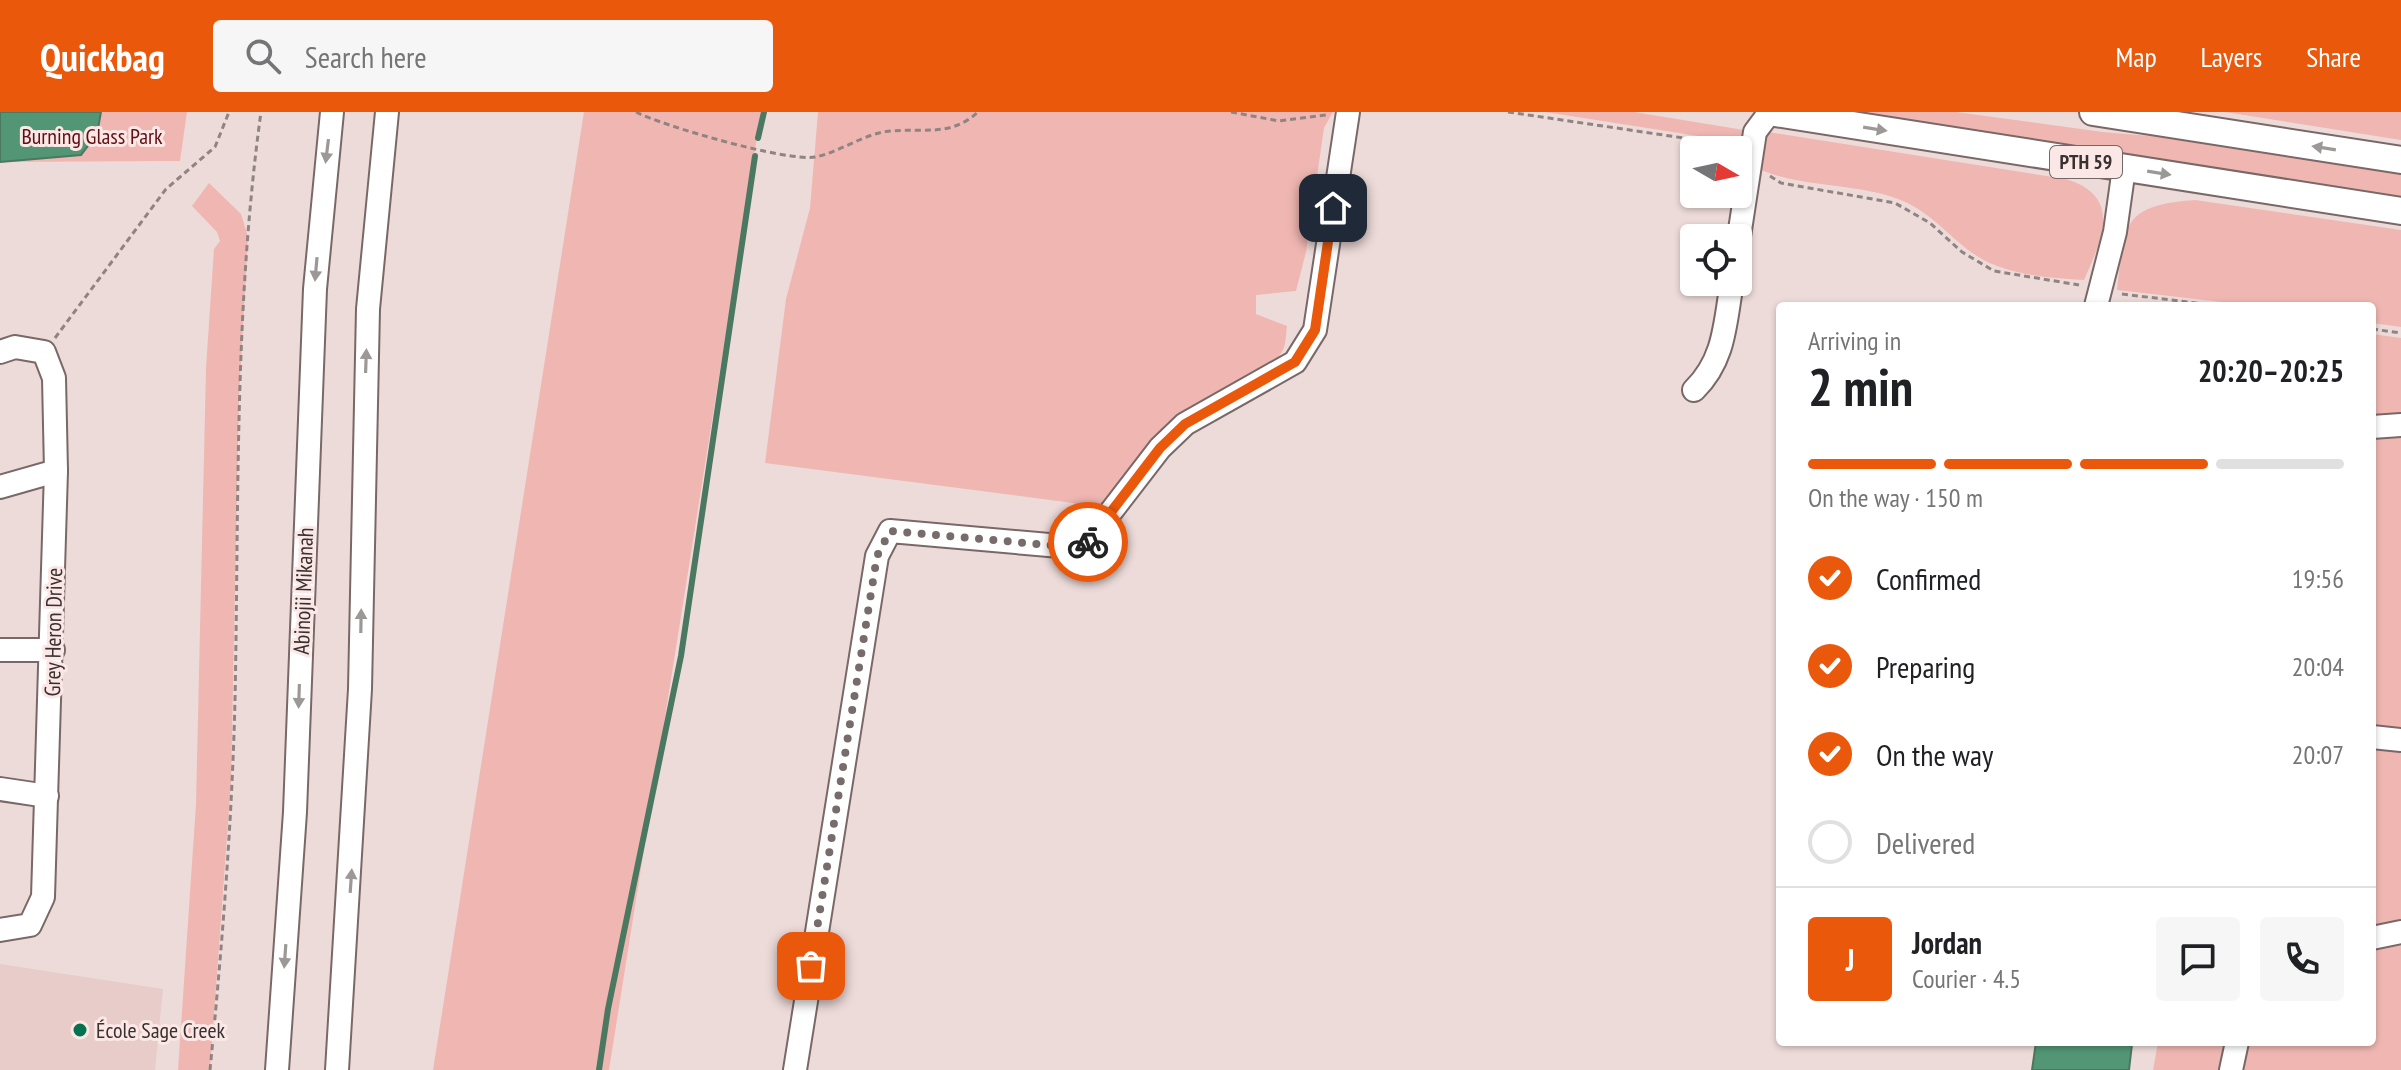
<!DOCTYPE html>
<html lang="en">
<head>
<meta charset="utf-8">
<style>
  :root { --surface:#fff; --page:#f6f6f6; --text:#202124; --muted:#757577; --line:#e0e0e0; --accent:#ea580c }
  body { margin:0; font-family:"PT Sans Narrow",sans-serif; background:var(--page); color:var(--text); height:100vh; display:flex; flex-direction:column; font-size:30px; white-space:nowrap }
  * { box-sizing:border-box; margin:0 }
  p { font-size:26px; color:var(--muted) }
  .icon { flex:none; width:44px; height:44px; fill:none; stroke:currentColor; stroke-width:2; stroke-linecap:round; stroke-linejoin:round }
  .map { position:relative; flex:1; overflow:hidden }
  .details { position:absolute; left:1776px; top:190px; width:600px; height:744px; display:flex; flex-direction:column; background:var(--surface); border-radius:8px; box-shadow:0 2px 6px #0004 }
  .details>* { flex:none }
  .needle { width:52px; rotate:99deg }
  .tools { position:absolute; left:1680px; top:24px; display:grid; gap:16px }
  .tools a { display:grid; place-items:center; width:72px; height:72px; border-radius:8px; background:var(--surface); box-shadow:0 2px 6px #0004; font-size:40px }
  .pin { position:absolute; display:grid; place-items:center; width:68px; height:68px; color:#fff; margin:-34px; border-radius:16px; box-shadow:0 4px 12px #0006 }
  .courier { position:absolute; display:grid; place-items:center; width:80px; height:80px; margin:-40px; border:6px solid #ea580c; border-radius:50%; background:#fff; color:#222; box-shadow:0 2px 10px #0007 }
  .headline em { font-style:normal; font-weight:700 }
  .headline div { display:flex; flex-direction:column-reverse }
  .headline { display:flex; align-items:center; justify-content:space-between; height:136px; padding:0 32px }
  h1 { font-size:52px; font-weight:700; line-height:60px }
  .bar { display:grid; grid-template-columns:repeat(4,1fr); gap:12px 8px; align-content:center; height:96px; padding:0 32px }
  .bar i { height:10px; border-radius:6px; background:var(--line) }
  .bar .selected { background:var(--accent) }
  .bar p { grid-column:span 4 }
  .line { display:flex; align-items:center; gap:20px; padding:0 32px; border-top:2px solid var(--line) }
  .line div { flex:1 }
  .round { display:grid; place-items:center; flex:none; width:84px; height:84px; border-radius:8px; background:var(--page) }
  ol { padding:0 32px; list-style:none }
  li { display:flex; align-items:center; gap:24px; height:88px }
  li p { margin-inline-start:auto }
  li .icon { padding:8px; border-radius:50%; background:var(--accent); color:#fff; stroke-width:4 }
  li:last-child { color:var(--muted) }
  li i { width:44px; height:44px; border:4px solid var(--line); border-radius:50% }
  header { display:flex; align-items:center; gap:48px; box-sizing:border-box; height:112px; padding:0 40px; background:var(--accent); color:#fff }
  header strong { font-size:38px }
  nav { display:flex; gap:44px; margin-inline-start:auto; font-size:28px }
  .search { width:560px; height:72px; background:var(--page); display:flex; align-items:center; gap:20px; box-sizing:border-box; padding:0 28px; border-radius:8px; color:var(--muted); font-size:30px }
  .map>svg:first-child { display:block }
  .built { fill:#e7ccc9 }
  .green { fill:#f0b7b2 }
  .water { fill:#539675; stroke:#4b7860; stroke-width:2 }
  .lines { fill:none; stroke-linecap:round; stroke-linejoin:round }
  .stream { stroke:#4b7860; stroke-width:6 }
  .minor-casing { stroke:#796867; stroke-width:26 }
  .major-casing { stroke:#796867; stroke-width:30 }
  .path { stroke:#908482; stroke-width:3; stroke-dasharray:6 4; stroke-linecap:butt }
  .minor { stroke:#fff; stroke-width:22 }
  .major { stroke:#fff; stroke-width:26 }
  .oneway { fill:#9c9898 }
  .done { stroke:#776c6b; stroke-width:8; stroke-dasharray:0 14.4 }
  .route { stroke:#ea580c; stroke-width:10 }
  .poi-dot { fill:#02734d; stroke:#fbe8e6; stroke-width:3 }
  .labels { text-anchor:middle; stroke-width:6; stroke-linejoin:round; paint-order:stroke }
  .shield { fill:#fbe8e6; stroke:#726867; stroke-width:2 }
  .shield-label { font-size:20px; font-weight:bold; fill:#383130 }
  .park-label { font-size:22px; fill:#610e12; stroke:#fbe8e6 }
  .street-label { font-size:22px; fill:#383130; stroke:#fbe8e6 }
  .poi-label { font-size:22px; fill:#383130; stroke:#fbe8e6; text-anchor:start }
</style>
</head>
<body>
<header>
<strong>Quickbag</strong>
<div class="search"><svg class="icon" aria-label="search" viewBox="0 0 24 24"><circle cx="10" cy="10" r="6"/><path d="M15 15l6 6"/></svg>Search here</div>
<nav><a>Map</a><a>Layers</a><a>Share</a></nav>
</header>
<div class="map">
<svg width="2401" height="958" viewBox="0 0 2401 958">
  <rect width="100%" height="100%" fill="#eddbd9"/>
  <path class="built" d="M0,852L163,877L155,958H0Z"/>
  <g class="green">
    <path d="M0,0H187L180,49L0,50Z"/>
    <path d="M584,0H761L609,958H433Z"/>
    <path d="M818,0H1333L1324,16L1306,140L1296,179L1256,183V202L1287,214C1286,221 1286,232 1283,238C1271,264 1188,293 1161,321C1137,344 1117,372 1101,400L1073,391L765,351L786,187L810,96Z"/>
    <path d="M1545,0H1634L1744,18L1741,40L1698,24Z"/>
    <path d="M1849,0H1956L2103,20L2174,26L2401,59V86Z"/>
    <path d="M2225,0H2401V28Z"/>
    <path d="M1768,20L2066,67C2124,85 2101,129 2084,168C2050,166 2006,163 1977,144C1949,126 1931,99 1898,87C1854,71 1805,76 1761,58Z"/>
    <path d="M209,71L241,102L248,125L239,286L231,670L210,958H178L196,692L206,256L214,137L220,129L217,120L192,94Z"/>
    <path d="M2195,88L2401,118V215L2372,211V194H2257L2117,178C2124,113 2122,93 2195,88Z"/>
    <path d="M2372,222L2401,226V958H2153L2158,930H2372Z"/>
  </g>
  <g class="water">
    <path d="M0,0H101L97,22L81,43L0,50Z"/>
    <path d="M2036,930H2129L2132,932L2129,958H2032Z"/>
  </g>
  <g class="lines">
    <g class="stream">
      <path d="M758,26L764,0"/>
      <path d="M599,958L608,897L681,544L755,44"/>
    </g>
    <defs>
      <g id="minor">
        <path d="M1738,131L1755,20L1770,0"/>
        <path d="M2096,194L2115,120L2124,56"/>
        <path d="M0,240L15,235L44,240L54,266L56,359L43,785L30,813L0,818"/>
        <path d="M1694,278C1725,248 1725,211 1732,170"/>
        <path d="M2372,315L2401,313"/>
        <path d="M0,375L56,359"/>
        <path d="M0,538H53"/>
        <path d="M2372,625L2401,628"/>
        <path d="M0,677L47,684"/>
        <path d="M2372,826L2401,820"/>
        <path d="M277,958L295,700L315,177L332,0"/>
        <path d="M337,958L360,577L368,197L387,0"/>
        <path d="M795,958L877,444L890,419L1083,436L1160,336L1185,312L1295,250L1315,218L1348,0"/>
        <path d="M2231,958L2237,930"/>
      </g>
      <g id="major">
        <path d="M1769,0L2401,99"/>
        <path d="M2093,0L2401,48"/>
      </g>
    </defs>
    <use href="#minor" class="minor-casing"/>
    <use href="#major" class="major-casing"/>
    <g class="path">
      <path d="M636,0C663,14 787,50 815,45C841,40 864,21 891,19C924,16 951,25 978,0"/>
      <path d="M1231,0L1279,9L1326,3"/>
      <path d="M1508,0L1704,29L1721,38"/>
      <path d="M1770,64L1781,71L1895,91L1930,111L1962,140L1994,159L2079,173"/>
      <path d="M2122,182L2221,194"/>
      <path d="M2372,217L2401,221"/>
      <path d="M55,226L166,77L215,35L229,0"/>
      <path d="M210,958C222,835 232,711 235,588C239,392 234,195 261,0"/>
    </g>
    <use href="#minor" class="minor"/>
    <use href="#major" class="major"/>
  </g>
  <defs><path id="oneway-solid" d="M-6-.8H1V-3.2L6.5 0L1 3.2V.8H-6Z" transform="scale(2)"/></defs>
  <g class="oneway">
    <use href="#oneway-solid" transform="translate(1875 17) rotate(9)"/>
    <use href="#oneway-solid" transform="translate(2324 36) rotate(-171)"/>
    <use href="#oneway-solid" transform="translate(327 39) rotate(97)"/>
    <use href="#oneway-solid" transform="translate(2159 61) rotate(9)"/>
    <use href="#oneway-solid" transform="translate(316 157) rotate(95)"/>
    <use href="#oneway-solid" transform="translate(366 249) rotate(-88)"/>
    <use href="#oneway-solid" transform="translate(361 509) rotate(-89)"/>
    <use href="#oneway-solid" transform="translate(299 584) rotate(92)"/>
    <use href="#oneway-solid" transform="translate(351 769) rotate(-86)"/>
    <use href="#oneway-solid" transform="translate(285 844) rotate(94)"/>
  </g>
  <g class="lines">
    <path class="done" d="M811,854L877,444L890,419L1083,436L1088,430"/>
    <path class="route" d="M1088,430L1160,336L1185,312L1295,250L1315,218L1333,96"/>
  </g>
  <circle class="poi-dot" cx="80" cy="918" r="8"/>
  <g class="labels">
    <rect class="shield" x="2050" y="34" width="72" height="32" rx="6"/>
    <g class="shield-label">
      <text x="2086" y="57">PTH 59</text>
    </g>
    <g class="park-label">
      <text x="92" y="32">Burning Glass Park</text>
    </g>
    <g class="street-label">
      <text transform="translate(303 479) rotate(-88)" y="8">Abinojii Mikanah</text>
      <text transform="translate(53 520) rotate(-89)" y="8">Grey Heron Drive</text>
    </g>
    <g class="poi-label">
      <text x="96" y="926">École Sage Creek</text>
    </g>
  </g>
</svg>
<div class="tools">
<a><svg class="needle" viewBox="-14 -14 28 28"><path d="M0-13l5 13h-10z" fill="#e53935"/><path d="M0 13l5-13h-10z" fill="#757577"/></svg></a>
<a><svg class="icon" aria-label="locate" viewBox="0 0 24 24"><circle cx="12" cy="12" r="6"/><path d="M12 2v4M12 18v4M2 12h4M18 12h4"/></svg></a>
</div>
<div class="pin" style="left:811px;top:854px;background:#ea580c"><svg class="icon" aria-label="bag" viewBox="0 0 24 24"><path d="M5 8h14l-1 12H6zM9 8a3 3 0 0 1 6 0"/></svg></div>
<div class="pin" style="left:1333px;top:96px;background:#1f2937"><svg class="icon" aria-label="home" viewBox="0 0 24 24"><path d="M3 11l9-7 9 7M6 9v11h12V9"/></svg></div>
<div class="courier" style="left:1088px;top:430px"><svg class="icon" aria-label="bike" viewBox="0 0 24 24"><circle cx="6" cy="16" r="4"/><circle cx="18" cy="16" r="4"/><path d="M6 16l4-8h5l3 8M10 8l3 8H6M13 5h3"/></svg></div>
<section class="details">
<div class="headline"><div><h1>2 min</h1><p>Arriving in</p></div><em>20:20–20:25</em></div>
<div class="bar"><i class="selected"></i><i class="selected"></i><i class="selected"></i><i></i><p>On the way · 150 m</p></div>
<ol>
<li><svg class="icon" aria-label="check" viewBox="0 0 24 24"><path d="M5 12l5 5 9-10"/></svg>Confirmed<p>19:56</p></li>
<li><svg class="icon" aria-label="check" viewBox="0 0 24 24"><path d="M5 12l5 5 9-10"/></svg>Preparing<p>20:04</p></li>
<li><svg class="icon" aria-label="check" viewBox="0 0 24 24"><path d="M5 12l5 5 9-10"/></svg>On the way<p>20:07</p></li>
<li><i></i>Delivered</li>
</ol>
<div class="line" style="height:144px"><b class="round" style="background:var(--accent);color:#fff">J</b><div><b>Jordan</b><p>Courier · 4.5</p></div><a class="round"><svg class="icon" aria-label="chat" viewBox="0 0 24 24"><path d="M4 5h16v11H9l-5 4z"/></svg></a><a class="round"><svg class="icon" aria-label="phone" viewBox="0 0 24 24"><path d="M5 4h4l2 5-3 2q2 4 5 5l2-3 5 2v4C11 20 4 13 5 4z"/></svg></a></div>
</section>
</div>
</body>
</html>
